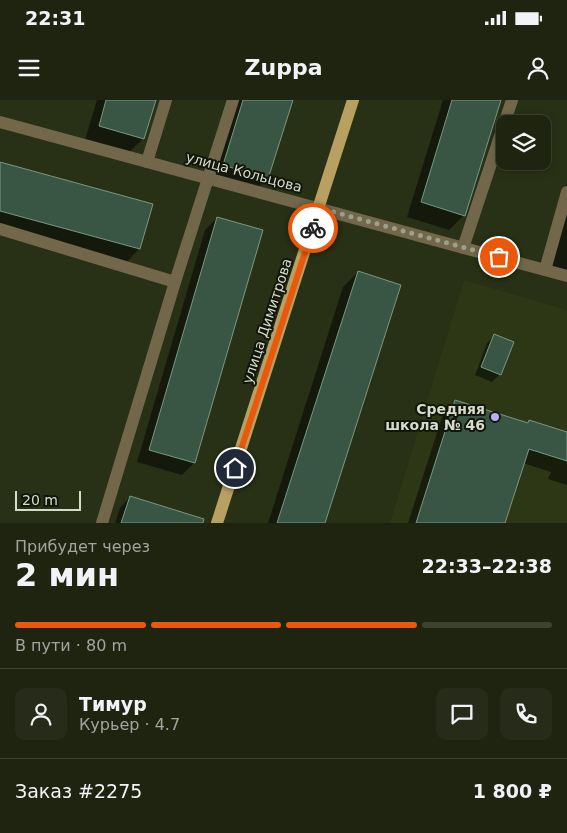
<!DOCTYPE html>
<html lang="ru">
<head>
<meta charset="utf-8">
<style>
  :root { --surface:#1e2410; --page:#262c19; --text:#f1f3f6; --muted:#a1a49f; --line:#3c4130; --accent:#ea580c }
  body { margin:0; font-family:"DejaVu Sans",sans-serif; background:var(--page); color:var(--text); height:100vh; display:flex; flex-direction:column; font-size:19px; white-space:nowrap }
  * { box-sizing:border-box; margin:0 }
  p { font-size:16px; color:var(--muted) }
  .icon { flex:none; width:28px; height:28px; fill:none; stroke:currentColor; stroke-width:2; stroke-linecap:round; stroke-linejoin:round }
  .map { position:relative; height:423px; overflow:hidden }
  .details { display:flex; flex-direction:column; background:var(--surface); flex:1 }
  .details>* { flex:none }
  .tools { position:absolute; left:496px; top:15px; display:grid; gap:10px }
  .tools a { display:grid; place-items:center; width:55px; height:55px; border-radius:10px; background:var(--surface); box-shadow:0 2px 8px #0003,0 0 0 1px var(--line); font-size:25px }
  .scale { position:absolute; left:15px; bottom:12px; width:66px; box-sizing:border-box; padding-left:5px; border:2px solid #d6dccc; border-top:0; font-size:14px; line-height:18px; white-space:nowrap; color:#d6dccc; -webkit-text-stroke:4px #13160b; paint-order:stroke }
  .pin { position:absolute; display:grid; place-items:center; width:42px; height:42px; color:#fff; margin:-21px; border:2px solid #fff; border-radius:50%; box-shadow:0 1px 5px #0007 }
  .courier { position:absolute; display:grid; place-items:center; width:50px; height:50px; margin:-25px; border:4px solid #ea580c; border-radius:50%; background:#fff; color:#222; box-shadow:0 1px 6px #0007 }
  .summary em { font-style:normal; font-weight:700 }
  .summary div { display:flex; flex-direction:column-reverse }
  .summary { display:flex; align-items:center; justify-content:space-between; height:85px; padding:0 15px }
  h1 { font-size:32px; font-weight:700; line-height:38px }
  .bar { display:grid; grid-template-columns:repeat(4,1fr); gap:8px 5px; align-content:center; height:60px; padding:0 15px }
  .bar i { height:6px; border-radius:4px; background:var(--line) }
  .bar .selected { background:var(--accent) }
  .bar p { grid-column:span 4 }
  .line { display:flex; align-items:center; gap:12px; padding:0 15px; border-top:1px solid var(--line) }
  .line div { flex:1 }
  .round { display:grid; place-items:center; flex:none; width:52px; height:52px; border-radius:10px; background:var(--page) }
  .status { display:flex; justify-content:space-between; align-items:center; height:35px; padding:0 25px; background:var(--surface); direction:ltr }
  .status svg { height:14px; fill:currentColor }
  header { display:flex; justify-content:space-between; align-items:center; height:65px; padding:0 15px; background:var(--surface); font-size:22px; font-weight:700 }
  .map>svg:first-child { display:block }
  .built { fill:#2d3715 }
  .shadow { fill:#0007 }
  .building { fill:#395644; stroke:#799883 }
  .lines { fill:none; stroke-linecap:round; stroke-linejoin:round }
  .minor { stroke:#72674a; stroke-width:12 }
  .major { stroke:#b7a062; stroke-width:12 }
  .done { stroke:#99a08c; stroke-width:5; stroke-dasharray:0 9 }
  .route { stroke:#ea580c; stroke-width:6 }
  .poi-dot { fill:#b6acf8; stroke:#13160b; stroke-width:2 }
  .labels { text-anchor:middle; stroke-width:4; stroke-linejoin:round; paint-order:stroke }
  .street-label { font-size:14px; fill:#d6dccc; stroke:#13160b }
  .poi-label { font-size:14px; font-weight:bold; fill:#d6dccc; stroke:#13160b; text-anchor:end }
</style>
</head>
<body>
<div class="status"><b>22:31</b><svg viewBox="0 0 49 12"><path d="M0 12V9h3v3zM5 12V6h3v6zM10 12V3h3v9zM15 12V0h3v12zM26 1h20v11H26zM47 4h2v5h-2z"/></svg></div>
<header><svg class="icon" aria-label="menu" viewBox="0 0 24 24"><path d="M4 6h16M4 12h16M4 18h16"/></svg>Zuppa<svg class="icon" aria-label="person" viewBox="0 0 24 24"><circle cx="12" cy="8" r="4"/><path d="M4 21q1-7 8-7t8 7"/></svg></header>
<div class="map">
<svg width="567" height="423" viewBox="0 0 567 423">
  <rect width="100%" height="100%" fill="#283015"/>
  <path class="built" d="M464,180L567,210V423H390Z"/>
  <g class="shadow">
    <path d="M97,0H155L143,39L128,53L85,40Z"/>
    <path d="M234,0H291L267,79L252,93L209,80Z"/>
    <path d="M443,0H499L464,115L449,130L407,117Z"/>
    <path d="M0,63L139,149L125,164L0,130Z"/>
    <path d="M567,84V171L545,164Z"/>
    <path d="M217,118L194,363L182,375L137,362L205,130Z"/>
    <path d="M358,172L324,423H268L343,187Z"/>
    <path d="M494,236L512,243L500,274L492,282L475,275L487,243Z"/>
    <path d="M456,301L527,324L529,321L567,334V385L548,379L551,372L523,363L504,423H408L443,314Z"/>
    <path d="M130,397L168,423H115L120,408Z"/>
  </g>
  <g class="building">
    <path d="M106,0H156L144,39L99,26Z"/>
    <path d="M243,0H293L268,79L223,65Z"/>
    <path d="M452,0H501L465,116L421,102Z"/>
    <path d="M0,62L153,104L140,149L0,111Z"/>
    <path d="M217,117L263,130L195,363L149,350Z"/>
    <path d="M358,171L401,185L325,423H277Z"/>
    <path d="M494,234L514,242L501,275L481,267Z"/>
    <path d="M455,300L528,323L529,320L567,332V361L529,349L505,423H416Z"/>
    <path d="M130,396L204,419L203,423H121Z"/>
  </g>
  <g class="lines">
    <g class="minor">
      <path d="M0,22L567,176"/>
      <path d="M147,62L166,0"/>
      <path d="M0,129L175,182"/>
      <path d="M463,148L512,0"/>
      <path d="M545,170L567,92"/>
      <path d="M102,423L175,182L233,0"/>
    </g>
    <path class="major" d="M217,423L353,0"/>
  </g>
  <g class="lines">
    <path class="done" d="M313,128L319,108L499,157"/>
    <path class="route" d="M235,368L313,128"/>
  </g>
  <circle class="poi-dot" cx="495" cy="317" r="5"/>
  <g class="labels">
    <g class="street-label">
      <text transform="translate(244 72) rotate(15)" y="5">улица Кольцова</text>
      <text transform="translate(267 221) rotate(-72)" y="5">улица Димитрова</text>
    </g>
    <g class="poi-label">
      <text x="485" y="314">Средняя<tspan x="485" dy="16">школа № 46</tspan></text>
    </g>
  </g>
</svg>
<div class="tools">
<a><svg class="icon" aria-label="layers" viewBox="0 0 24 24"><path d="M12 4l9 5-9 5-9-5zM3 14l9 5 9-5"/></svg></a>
</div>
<div class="scale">20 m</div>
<div class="pin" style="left:499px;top:157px;background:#ea580c"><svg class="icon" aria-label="bag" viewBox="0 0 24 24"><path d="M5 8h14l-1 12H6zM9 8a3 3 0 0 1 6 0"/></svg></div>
<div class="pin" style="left:235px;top:368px;background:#1f2937"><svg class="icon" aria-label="home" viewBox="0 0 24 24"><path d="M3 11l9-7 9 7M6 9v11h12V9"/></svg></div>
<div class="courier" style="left:313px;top:128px"><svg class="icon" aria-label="bike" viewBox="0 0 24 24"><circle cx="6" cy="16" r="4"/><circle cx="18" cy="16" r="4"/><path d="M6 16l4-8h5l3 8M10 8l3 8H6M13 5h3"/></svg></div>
</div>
<section class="details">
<div class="summary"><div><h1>2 мин</h1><p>Прибудет через</p></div><em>22:33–22:38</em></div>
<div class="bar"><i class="selected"></i><i class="selected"></i><i class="selected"></i><i></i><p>В пути · 80 m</p></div>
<div class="line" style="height:90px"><a class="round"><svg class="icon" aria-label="person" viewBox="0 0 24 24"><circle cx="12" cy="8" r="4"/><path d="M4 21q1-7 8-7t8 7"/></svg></a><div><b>Тимур</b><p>Курьер · 4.7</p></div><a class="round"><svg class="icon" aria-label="chat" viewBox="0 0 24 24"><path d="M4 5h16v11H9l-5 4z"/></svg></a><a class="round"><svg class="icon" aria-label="phone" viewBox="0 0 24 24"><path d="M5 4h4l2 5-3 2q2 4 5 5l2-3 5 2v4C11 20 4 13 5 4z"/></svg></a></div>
<div class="line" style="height:65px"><div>Заказ #2275</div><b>1 800 ₽</b></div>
</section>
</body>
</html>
